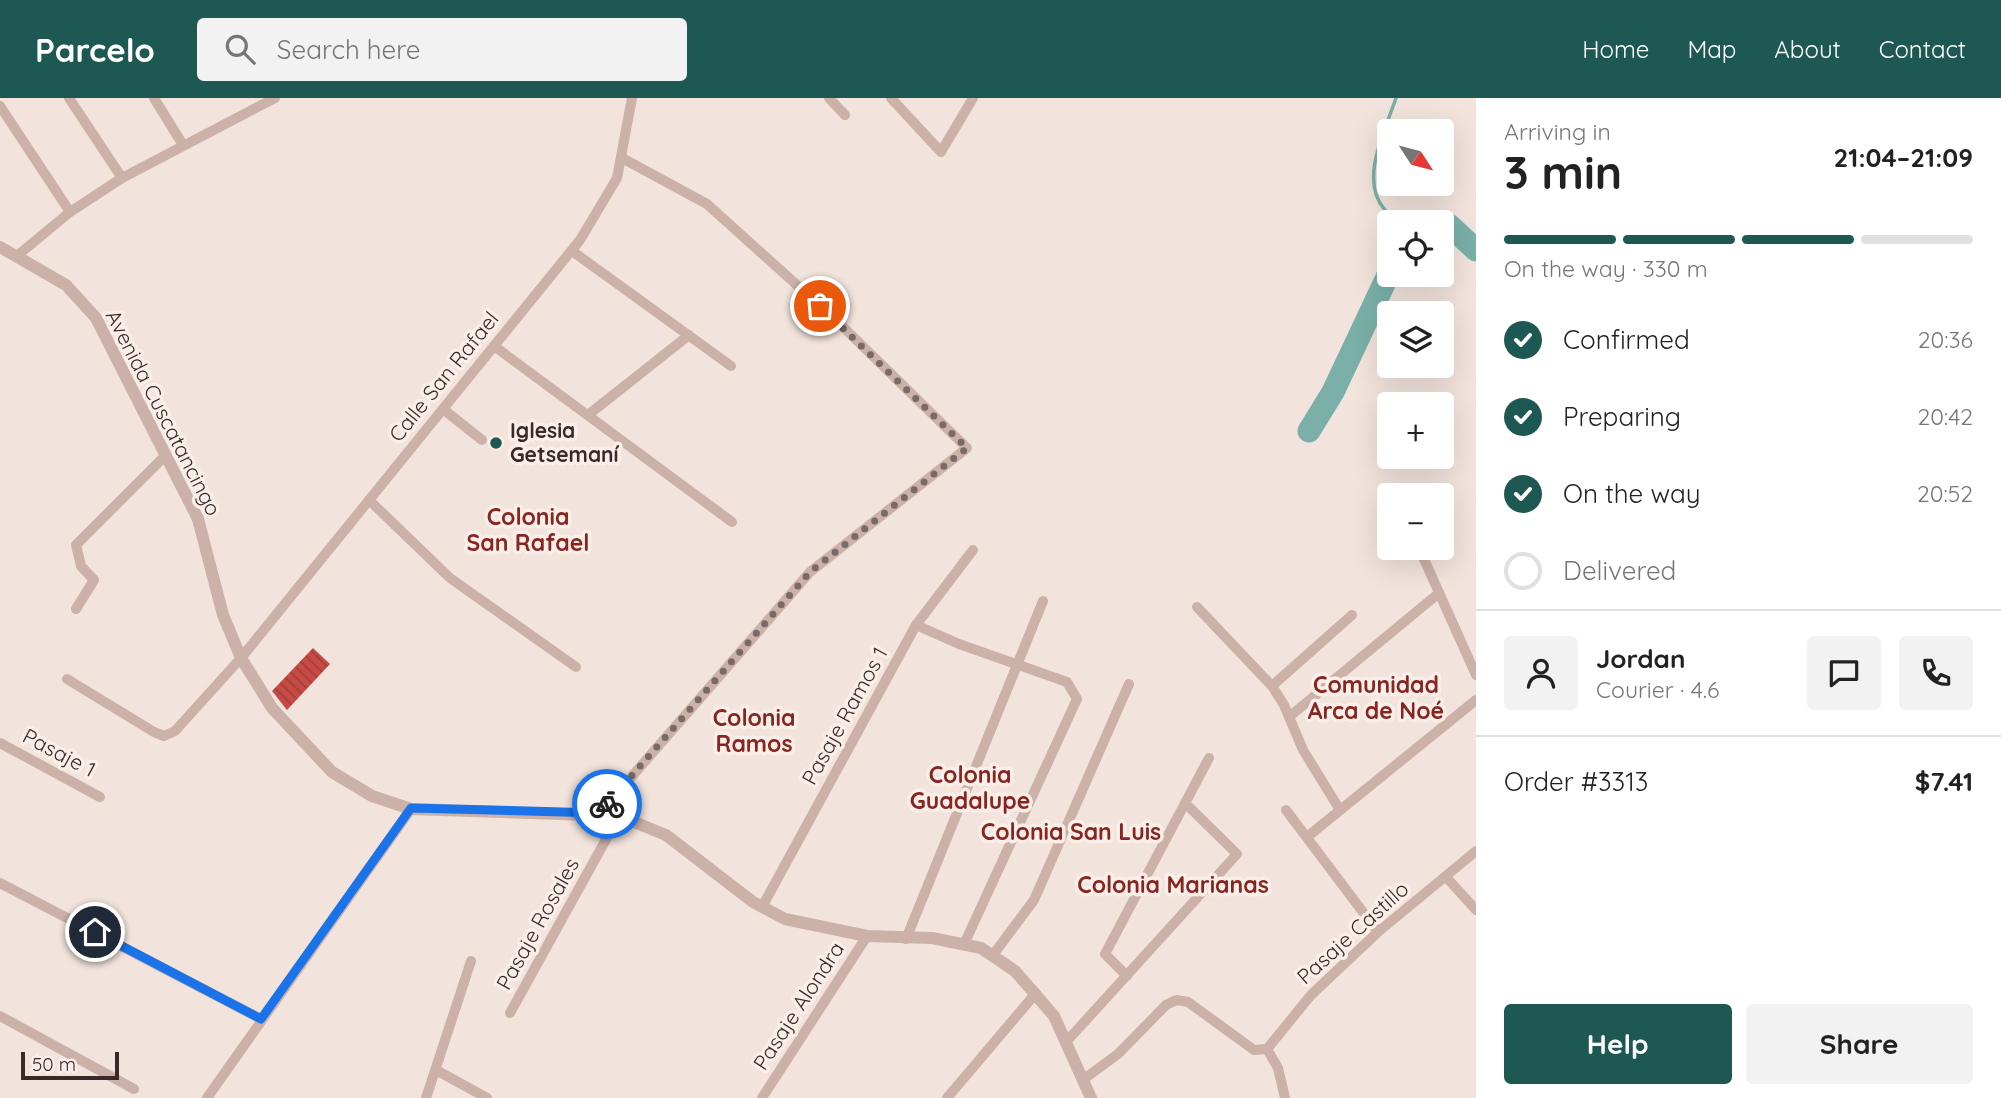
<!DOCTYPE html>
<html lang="en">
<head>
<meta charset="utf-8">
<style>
  :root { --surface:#fff; --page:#f2f2f2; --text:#222; --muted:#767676; --line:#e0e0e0; --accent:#1d5952 }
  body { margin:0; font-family:Quicksand,sans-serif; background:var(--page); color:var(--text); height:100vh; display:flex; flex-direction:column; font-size:26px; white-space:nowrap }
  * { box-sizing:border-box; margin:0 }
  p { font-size:23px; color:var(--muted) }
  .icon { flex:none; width:38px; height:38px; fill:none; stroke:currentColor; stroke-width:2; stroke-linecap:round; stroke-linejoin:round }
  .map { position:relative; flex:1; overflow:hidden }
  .drawer { display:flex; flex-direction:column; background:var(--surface); width:525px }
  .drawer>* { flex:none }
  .needle { width:46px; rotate:126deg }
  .controls { position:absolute; left:1377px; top:21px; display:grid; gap:14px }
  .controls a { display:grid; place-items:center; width:77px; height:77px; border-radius:7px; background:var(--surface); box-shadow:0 7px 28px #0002; font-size:35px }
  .scale { position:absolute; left:21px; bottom:18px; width:98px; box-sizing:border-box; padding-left:7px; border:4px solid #372a28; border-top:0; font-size:19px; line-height:24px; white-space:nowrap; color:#372a28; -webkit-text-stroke:5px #faeee8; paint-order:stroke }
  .pin { position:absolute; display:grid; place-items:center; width:60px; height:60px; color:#fff; margin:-30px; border:4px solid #fff; border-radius:50%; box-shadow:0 2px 7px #0007 }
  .courier { position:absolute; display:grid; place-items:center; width:70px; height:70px; margin:-35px; border:5px solid #1a73e8; border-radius:50%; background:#fff; color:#222; box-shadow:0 2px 9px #0007 }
  .headline em { font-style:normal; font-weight:800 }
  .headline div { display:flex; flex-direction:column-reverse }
  .headline { display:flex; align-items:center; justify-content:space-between; height:119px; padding:0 28px }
  h1 { font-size:46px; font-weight:800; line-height:52px }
  .bar { display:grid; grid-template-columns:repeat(4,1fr); gap:10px 7px; align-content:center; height:84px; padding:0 28px }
  .bar i { height:9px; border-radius:5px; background:var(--line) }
  .bar .on { background:var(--accent) }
  .bar p { grid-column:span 4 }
  .line { display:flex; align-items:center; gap:18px; padding:0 28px; border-top:2px solid var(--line) }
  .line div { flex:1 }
  .round { display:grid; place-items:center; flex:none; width:74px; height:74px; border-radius:7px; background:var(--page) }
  ol { padding:0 28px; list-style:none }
  li { display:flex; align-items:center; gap:21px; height:77px }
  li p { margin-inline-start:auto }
  li .icon { padding:7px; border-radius:50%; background:var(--accent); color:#fff; stroke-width:4 }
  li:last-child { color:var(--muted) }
  li i { width:38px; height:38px; border:4px solid var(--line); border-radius:50% }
  .primary-button { display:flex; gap:14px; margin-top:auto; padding:14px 28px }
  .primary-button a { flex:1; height:80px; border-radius:7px; background:var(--accent); color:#fff; font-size:28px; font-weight:800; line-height:80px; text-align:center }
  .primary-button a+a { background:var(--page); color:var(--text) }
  header { display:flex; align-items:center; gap:42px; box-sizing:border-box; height:98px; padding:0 35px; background:var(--accent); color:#fff }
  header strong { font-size:33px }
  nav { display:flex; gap:38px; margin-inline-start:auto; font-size:24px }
  .search { width:490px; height:63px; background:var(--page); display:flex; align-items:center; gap:18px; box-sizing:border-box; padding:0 24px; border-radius:7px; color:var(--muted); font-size:26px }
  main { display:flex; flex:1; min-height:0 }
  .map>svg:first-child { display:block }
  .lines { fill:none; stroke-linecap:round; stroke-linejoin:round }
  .stream { stroke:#7ab0a8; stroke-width:3.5 }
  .river { stroke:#7ab0a8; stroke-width:23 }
  .building { fill:url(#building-back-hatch) }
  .minor { stroke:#cbb1a7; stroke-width:10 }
  .tertiary { stroke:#cbb1a7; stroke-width:12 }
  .done { stroke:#786b67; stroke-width:7; stroke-dasharray:0 12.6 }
  .route { stroke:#1a73e8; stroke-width:9 }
  .poi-dot { fill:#1d5952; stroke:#faeee8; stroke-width:2.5 }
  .labels { text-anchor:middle; stroke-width:7; stroke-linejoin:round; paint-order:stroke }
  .street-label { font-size:21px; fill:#372a28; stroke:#faeee8 }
  .poi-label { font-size:21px; font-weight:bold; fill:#372a28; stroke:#faeee8; text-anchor:start }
  .neighbourhood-label { font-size:23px; font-weight:bold; fill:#872520; stroke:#faeee8 }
</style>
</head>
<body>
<header>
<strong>Parcelo</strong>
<div class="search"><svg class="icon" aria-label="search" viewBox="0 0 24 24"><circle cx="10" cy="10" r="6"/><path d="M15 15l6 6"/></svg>Search here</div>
<nav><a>Home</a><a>Map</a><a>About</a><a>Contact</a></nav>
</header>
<main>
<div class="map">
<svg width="1476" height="1000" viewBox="0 0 1476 1000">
  <defs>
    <pattern id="building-back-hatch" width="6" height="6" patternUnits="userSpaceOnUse" patternTransform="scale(1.75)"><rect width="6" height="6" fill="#c74b44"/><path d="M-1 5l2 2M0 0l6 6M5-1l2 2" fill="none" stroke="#a23f39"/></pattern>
  </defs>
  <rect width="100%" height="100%" fill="#f2e3dc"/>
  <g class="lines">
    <path class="stream" d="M1396,0C1386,31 1358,82 1385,112C1389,117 1398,120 1404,124"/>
    <g class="river">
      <path d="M1442,128L1449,127L1476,152"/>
      <path d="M1309,333L1333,294L1390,173"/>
    </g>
  </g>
  <path class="building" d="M313,550L330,566L287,612L272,593Z"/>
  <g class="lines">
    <g class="minor">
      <path d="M69,0L122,80"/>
      <path d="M154,0L183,47"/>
      <path d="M829,0L845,17"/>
      <path d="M891,0L941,54L973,0"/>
      <path d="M0,8L70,114"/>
      <path d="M572,153L731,268"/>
      <path d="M18,157L70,114L122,80L275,0"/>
      <path d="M494,248L732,424"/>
      <path d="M443,311L482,342"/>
      <path d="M588,317L689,237"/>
      <path d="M1394,394L1395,397"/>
      <path d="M369,402L450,480L576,569"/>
      <path d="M1419,450L1476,577"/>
      <path d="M1197,509L1272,588L1284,607L1303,652L1340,712"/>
      <path d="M76,511L94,482L81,468L76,447L165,358"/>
      <path d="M916,527L959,546L1067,584L1077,601L965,844"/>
      <path d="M67,581L154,634L164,638L175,633L241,560L580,142L617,80L632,0"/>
      <path d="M1272,588L1352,517"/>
      <path d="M1289,619L1439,495"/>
      <path d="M0,645L100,699"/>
      <path d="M1286,712L1378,834"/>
      <path d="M600,715L810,474L967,350L839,225L707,106L622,60"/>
      <path d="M1307,739L1476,602"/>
      <path d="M1446,779L1476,812"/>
      <path d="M0,785L261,921"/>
      <path d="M762,809L916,527L973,452"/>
      <path d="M906,841L1043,503"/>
      <path d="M993,857L1034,802L1129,586"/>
      <path d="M1127,878L1105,856L1209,660"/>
      <path d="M510,915L619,718"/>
      <path d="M0,918L134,991"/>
      <path d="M1067,943L1237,756L1185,705"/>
      <path d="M1267,951L1278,970L1285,1000"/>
      <path d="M436,972L487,1000"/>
      <path d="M1084,981L1118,956L1166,907L1176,902L1188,904L1254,952L1267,951L1311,897L1378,834L1476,753"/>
      <path d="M207,1000L411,711"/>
      <path d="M426,1000L471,863"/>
      <path d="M762,1000L867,838"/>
      <path d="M947,1000L1036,895"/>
    </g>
    <path class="tertiary" d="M0,149L66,187L96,220L198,421L223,517L241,560L272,610L332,674L372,698L411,711L619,718L666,737L753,804L785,821L867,838L932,840L981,850L1015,873L1054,918L1091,1000"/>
  </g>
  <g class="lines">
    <path class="done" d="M607,706L810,474L967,350L820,208"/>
    <path class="route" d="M95,834L261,921L411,710L600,715L607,706"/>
  </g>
  <circle class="poi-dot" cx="496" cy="345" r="7"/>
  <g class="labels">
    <g class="street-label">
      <text transform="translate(444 279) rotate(-51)" y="7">Calle San Rafael</text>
      <text transform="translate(163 315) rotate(63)" y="7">Avenida Cuscatancingo</text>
      <text transform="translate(845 618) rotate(-61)" y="7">Pasaje Ramos 1</text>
      <text transform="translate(59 655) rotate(28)" y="7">Pasaje 1</text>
      <text transform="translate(538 826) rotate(-61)" y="7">Pasaje Rosales</text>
      <text transform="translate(1353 835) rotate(-42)" y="7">Pasaje Castillo</text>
      <text transform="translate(799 908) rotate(-57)" y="7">Pasaje Alondra</text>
    </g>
    <g class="poi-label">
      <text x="510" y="340">Iglesia<tspan x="510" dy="24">Getsemaní</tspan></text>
    </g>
    <g class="neighbourhood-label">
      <text x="528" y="427">Colonia<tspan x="528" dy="26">San Rafael</tspan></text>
      <text x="1376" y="595">Comunidad<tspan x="1376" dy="26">Arca de Noé</tspan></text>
      <text x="754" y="628">Colonia<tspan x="754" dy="26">Ramos</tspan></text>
      <text x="970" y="685">Colonia<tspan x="970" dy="26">Guadalupe</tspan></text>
      <text x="1071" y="742">Colonia San Luis</text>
      <text x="1173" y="795">Colonia Marianas</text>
    </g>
  </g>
</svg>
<div class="controls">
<a><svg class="needle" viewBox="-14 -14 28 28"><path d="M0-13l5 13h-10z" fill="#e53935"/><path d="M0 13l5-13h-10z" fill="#767676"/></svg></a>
<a><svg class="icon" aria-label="locate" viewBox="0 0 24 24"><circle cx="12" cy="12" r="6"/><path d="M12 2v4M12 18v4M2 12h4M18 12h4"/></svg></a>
<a><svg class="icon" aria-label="layers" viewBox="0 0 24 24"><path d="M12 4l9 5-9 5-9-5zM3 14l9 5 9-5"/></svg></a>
<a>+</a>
<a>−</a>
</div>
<div class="scale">50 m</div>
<div class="pin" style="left:820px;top:208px;background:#ea580c"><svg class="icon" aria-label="bag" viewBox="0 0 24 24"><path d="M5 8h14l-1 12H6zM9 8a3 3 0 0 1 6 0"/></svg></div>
<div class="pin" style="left:95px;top:834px;background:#1f2937"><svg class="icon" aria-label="home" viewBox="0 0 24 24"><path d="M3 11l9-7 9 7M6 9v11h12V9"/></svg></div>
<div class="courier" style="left:607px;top:706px"><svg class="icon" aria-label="bike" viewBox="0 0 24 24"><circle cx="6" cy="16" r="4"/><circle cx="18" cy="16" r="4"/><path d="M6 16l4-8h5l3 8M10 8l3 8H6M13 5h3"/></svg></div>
</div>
<section class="drawer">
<div class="headline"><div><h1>3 min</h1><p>Arriving in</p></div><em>21:04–21:09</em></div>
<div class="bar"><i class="on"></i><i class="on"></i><i class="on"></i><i></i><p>On the way · 330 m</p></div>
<ol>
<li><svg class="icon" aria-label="check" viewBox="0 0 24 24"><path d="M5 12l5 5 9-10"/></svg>Confirmed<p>20:36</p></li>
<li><svg class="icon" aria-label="check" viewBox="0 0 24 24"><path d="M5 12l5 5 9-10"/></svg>Preparing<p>20:42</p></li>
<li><svg class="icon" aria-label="check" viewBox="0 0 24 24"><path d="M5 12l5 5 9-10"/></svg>On the way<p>20:52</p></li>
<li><i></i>Delivered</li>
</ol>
<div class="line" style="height:126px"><a class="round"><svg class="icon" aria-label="person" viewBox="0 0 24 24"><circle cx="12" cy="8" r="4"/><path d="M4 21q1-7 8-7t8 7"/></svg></a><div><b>Jordan</b><p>Courier · 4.6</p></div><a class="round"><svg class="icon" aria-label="chat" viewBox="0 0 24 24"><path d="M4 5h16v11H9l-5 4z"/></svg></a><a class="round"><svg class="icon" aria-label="phone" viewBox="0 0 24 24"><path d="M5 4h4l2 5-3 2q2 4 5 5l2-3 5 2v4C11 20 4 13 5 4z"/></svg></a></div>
<div class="line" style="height:91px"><div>Order #3313</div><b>$7.41</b></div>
<div class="primary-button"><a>Help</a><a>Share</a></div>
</section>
</main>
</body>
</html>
